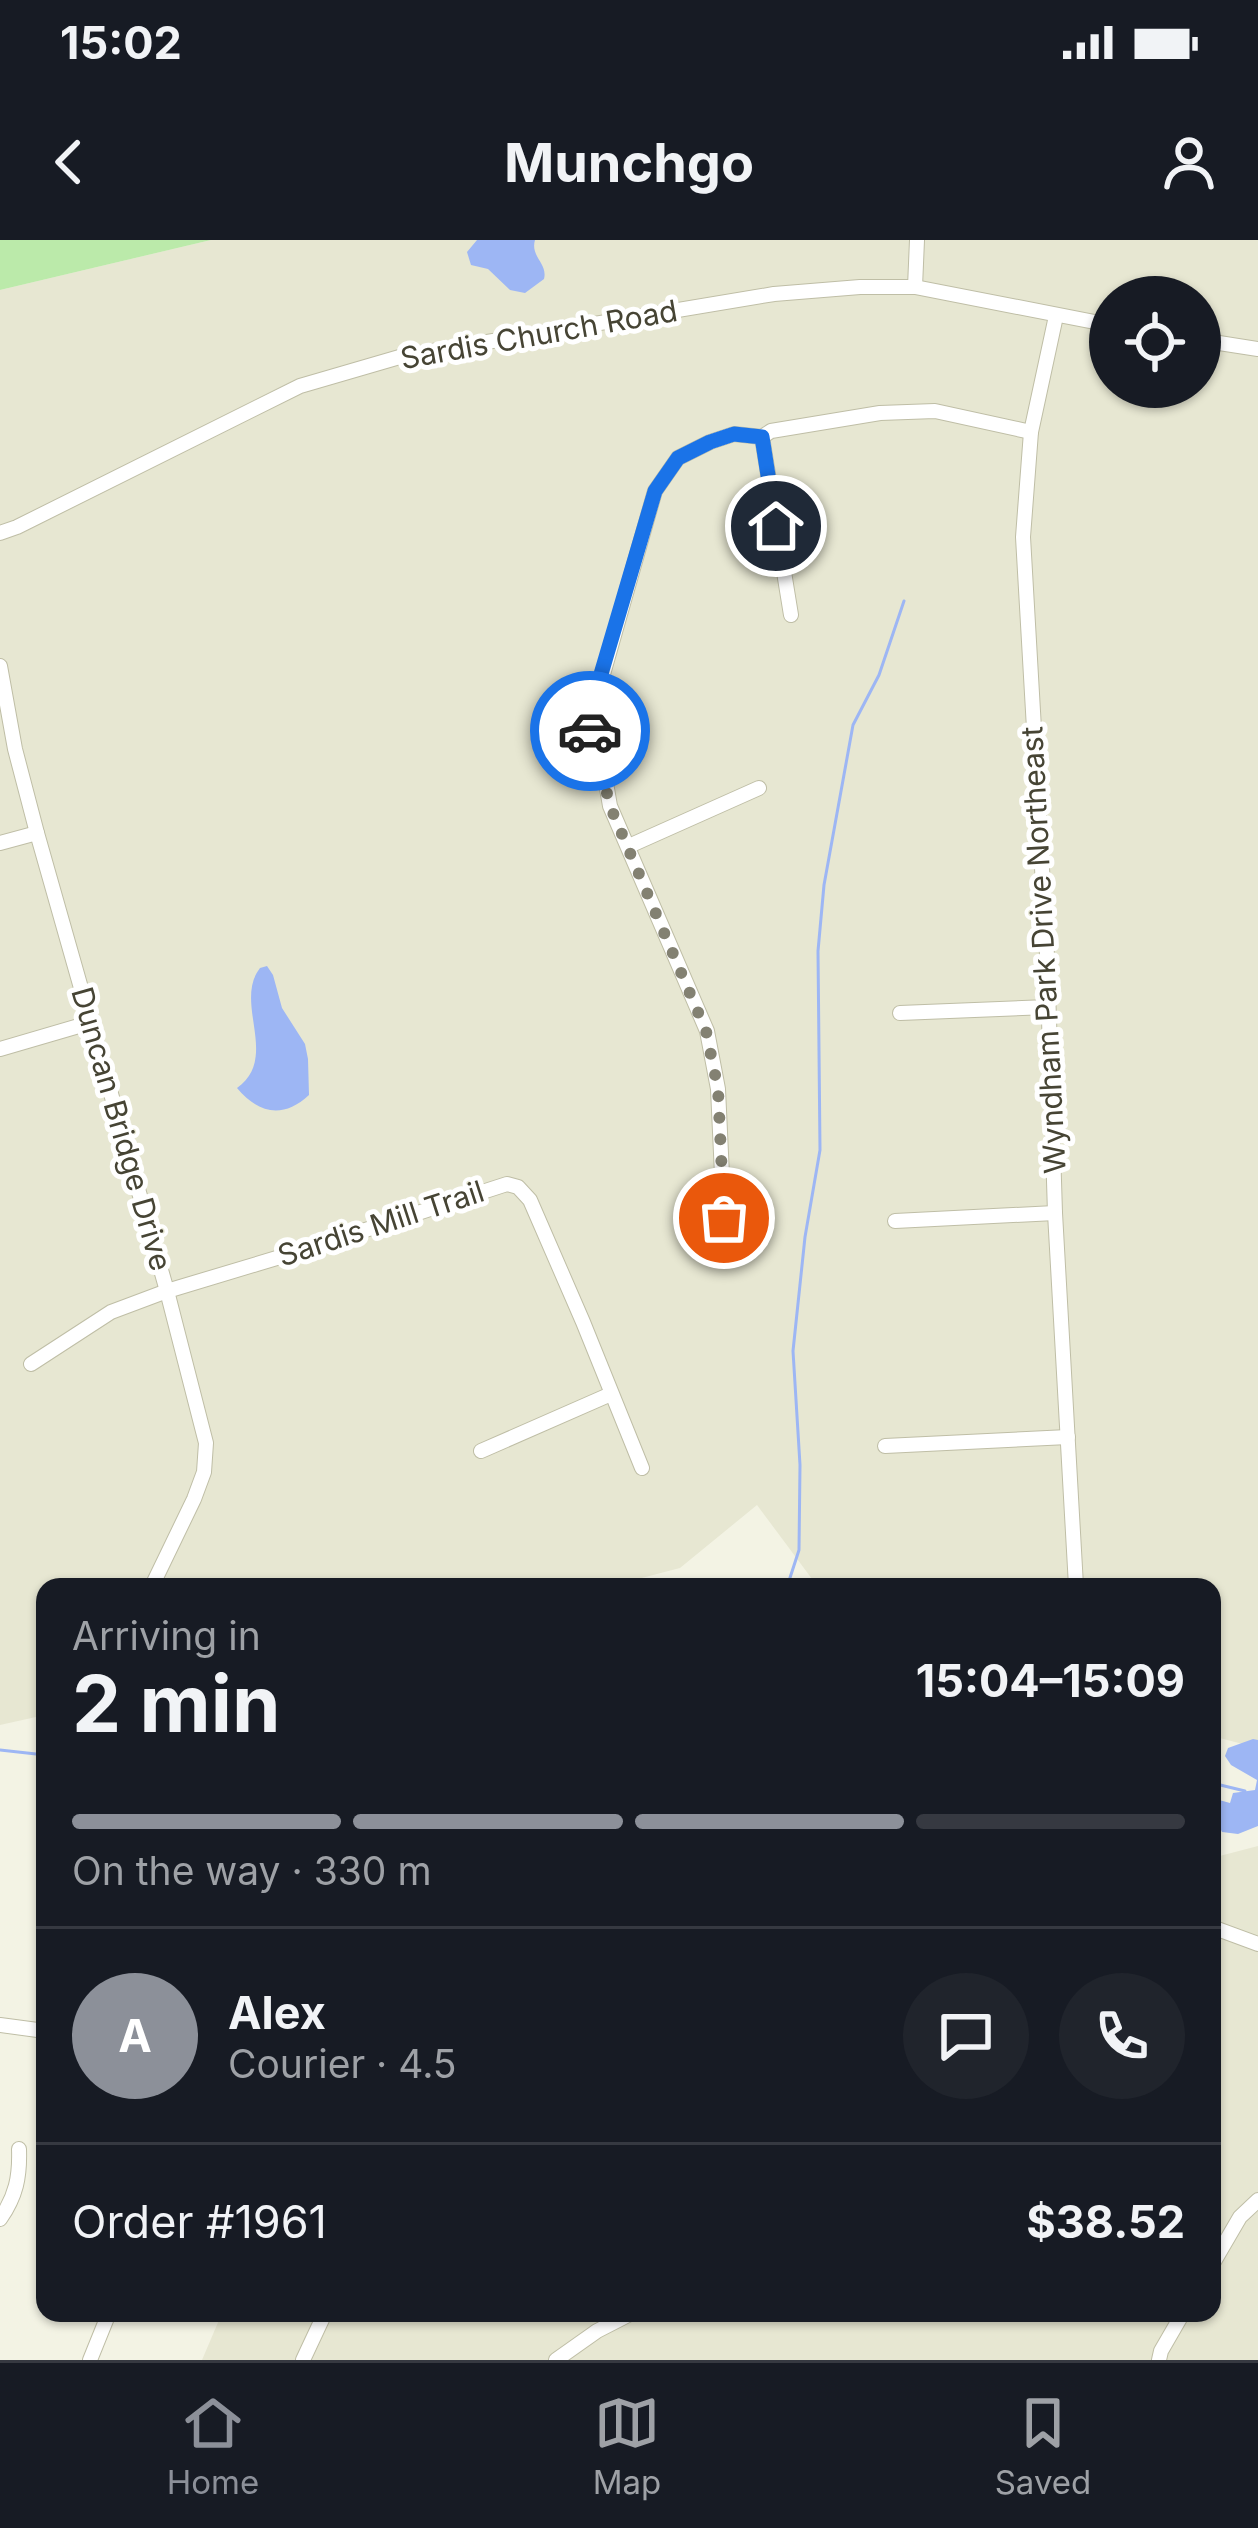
<!DOCTYPE html>
<html lang="en">
<head>
<meta charset="utf-8">
<style>
  :root { --surface:#171b24; --page:#20242c; --text:#f1f3f6; --muted:#9ea1a6; --line:#363941; --accent:#8c9099 }
  body { margin:0; font-family:Inter,sans-serif; background:var(--page); color:var(--text); height:100vh; display:flex; flex-direction:column; font-size:45px; white-space:nowrap }
  * { box-sizing:border-box; margin:0 }
  p { font-size:39px; color:var(--muted) }
  .icon { flex:none; width:66px; height:66px; fill:none; stroke:currentColor; stroke-width:2; stroke-linecap:round; stroke-linejoin:round }
  .map { position:relative; flex:1; overflow:hidden }
  .details { position:absolute; left:36px; top:1338px; width:1185px; height:744px; display:flex; flex-direction:column; background:var(--surface); border-radius:24px; box-shadow:0 3px 9px #0004 }
  .details>* { flex:none }
  .fabs { position:absolute; left:1089px; top:36px; display:grid; gap:24px }
  .fabs a { display:grid; place-items:center; width:132px; height:132px; border-radius:50%; background:var(--surface); box-shadow:0 3px 9px #0004; font-size:60px }
  .pin { position:absolute; display:grid; place-items:center; width:102px; height:102px; color:#fff; margin:-51px; border:6px solid #fff; border-radius:50%; box-shadow:0 3px 12px #0007 }
  .courier { position:absolute; display:grid; place-items:center; width:120px; height:120px; margin:-60px; border:9px solid #1a73e8; border-radius:50%; background:#fff; color:#222; box-shadow:0 3px 15px #0007 }
  .summary em { font-style:normal; font-weight:700 }
  .summary div { display:flex; flex-direction:column-reverse }
  .summary { display:flex; align-items:center; justify-content:space-between; height:204px; padding:0 36px }
  h1 { font-size:78px; font-weight:700; line-height:90px }
  .bar { display:grid; grid-template-columns:repeat(4,1fr); gap:18px 12px; align-content:center; height:144px; padding:0 36px }
  .bar i { height:15px; border-radius:9px; background:var(--line) }
  .bar .on { background:var(--accent) }
  .bar p { grid-column:span 4 }
  .line { display:flex; align-items:center; gap:30px; padding:0 36px; border-top:3px solid var(--line) }
  .line div { flex:1 }
  .round { display:grid; place-items:center; flex:none; width:126px; height:126px; border-radius:63px; background:var(--page) }
  .status { display:flex; justify-content:space-between; align-items:center; height:84px; padding:0 60px; background:var(--surface); direction:ltr }
  .status svg { height:33px; fill:currentColor }
  header { display:flex; justify-content:space-between; align-items:center; height:156px; padding:0 36px; background:var(--surface); font-size:54px; font-weight:700 }
  .tab-bar { display:flex; justify-content:space-around; align-items:center; height:168px; border-top:3px solid var(--line); background:var(--surface); font-size:33px; color:var(--muted) }
  .tab-bar a { display:grid; justify-items:center; gap:6px }
  .tab-bar .on { color:var(--accent) }
  .map>svg:first-child { display:block }
  .residential { fill:#e7e7d2; fill-rule:evenodd }
  .green { fill:#bbeaaa }
  .water { fill:#9db6f4 }
  .lines { fill:none; stroke-linecap:round; stroke-linejoin:round }
  .stream { stroke:#9db6f4; stroke-width:3 }
  .minor-casing { stroke:#bfbea6; stroke-width:16 }
  .minor { stroke:#fff; stroke-width:14 }
  .done { stroke:#838172; stroke-width:12; stroke-dasharray:0 21.6 }
  .route { stroke:#1a73e8; stroke-width:15 }
  .labels { text-anchor:middle; stroke-width:10; stroke-linejoin:round; paint-order:stroke }
  .street-label { font-size:30px; fill:#464434; stroke:#fff }
</style>
</head>
<body>
<div class="status"><b>15:02</b><svg viewBox="0 0 49 12"><path d="M0 12V9h3v3zM5 12V6h3v6zM10 12V3h3v9zM15 12V0h3v12zM26 1h20v11H26zM47 4h2v5h-2z"/></svg></div>
<header><svg class="icon" aria-label="back" viewBox="0 0 24 24"><path d="M15 5l-7 7 7 7"/></svg>Munchgo<svg class="icon" aria-label="person" viewBox="0 0 24 24"><circle cx="12" cy="8" r="4"/><path d="M4 21q1-7 8-7t8 7"/></svg></header>
<div class="map">
<svg width="1258" height="2120" viewBox="0 0 1258 2120">
  <rect width="100%" height="100%" fill="#f3f3e4"/>
  <g class="residential">
    <path d="M211,0H1258V1508L1212,1496V1347H818L757,1265L680,1328L607,1347H45V1475L0,1485V50ZM1110,57H1200V147H1110Z"/>
    <path d="M1258,1606V2120H202L222,2073H1212V1618Z"/>
  </g>
  <path class="green" d="M0,0H211L0,50Z"/>
  <g class="water">
    <path d="M477,0H535C530,17 548,23 544,39L525,53L510,50L488,29L471,25L467,12Z"/>
    <path d="M267,726L273,735L282,768L305,804L308,819L309,855C283,879 259,874 237,848C280,817 233,763 260,728Z"/>
    <path d="M1253,1499L1258,1500V1586L1238,1594L1222,1592L1216,1579L1212,1578V1558L1230,1563L1233,1553L1255,1550L1257,1540L1231,1525L1225,1516L1228,1508Z"/>
  </g>
  <g class="lines">
    <g class="stream">
      <path d="M787,1347L799,1310L800,1225L793,1111L805,997L820,910L818,711L824,645L853,485L879,435L904,361"/>
      <path d="M0,1510L45,1515"/>
      <path d="M1212,1543L1245,1551"/>
    </g>
    <defs>
      <g id="minor">
        <path d="M915,47L917,0"/>
        <path d="M1056,76L1031,192L1023,297L1047,715L1055,973L1076,1346"/>
        <path d="M1200,100L1258,109"/>
        <path d="M762,197L791,375"/>
        <path d="M0,293L17,287L300,146L403,116L774,54L860,47H915L1110,85"/>
        <path d="M0,426L15,509L37,593L167,1051L206,1203L204,1232L194,1259L152,1346"/>
        <path d="M0,603L37,593"/>
        <path d="M629,606L759,548"/>
        <path d="M900,773L1048,767"/>
        <path d="M0,809L89,783"/>
        <path d="M724,978L718,849L707,791L610,566L606,543L592,511L590,480L655,251L678,218L710,202L734,194L762,197L771,191L880,173L935,171L1031,192"/>
        <path d="M895,981L1055,973"/>
        <path d="M31,1124L111,1072L167,1051L310,1008L507,944L518,947L530,960L583,1082L642,1228"/>
        <path d="M885,1206L1068,1197"/>
        <path d="M481,1211L611,1154"/>
        <path d="M1212,1687L1258,1704"/>
        <path d="M0,1785L45,1791"/>
        <path d="M0,1979C16,1956 20,1937 19,1909"/>
        <path d="M1212,2025L1240,1977L1258,1960"/>
        <path d="M90,2120L109,2073"/>
        <path d="M303,2120L325,2073"/>
        <path d="M556,2120L597,2091L632,2073"/>
        <path d="M1159,2120L1161,2111L1183,2073"/>
      </g>
    </defs>
    <use href="#minor" class="minor-casing"/>
    <use href="#minor" class="minor"/>
  </g>
  <g class="lines">
    <path class="done" d="M590,491C592,517 605,540 610,566L706,791L718,849L724,978"/>
    <path class="route" d="M590,491V480L601,434L655,251L678,218L710,202L734,194L762,197L776,286"/>
  </g>
  <g class="labels">
    <g class="street-label">
      <text transform="translate(539 95) rotate(-10)" y="10">Sardis Church Road</text>
      <text transform="translate(1044 710) rotate(-93)" y="10">Wyndham Park Drive Northeast</text>
      <text transform="translate(121 889) rotate(74)" y="10">Duncan Bridge Drive</text>
      <text transform="translate(381 984) rotate(-18)" y="10">Sardis Mill Trail</text>
    </g>
  </g>
</svg>
<div class="fabs">
<a><svg class="icon" aria-label="locate" viewBox="0 0 24 24"><circle cx="12" cy="12" r="6"/><path d="M12 2v4M12 18v4M2 12h4M18 12h4"/></svg></a>
</div>
<div class="pin" style="left:724px;top:978px;background:#ea580c"><svg class="icon" aria-label="bag" viewBox="0 0 24 24"><path d="M5 8h14l-1 12H6zM9 8a3 3 0 0 1 6 0"/></svg></div>
<div class="pin" style="left:776px;top:286px;background:#1f2937"><svg class="icon" aria-label="home" viewBox="0 0 24 24"><path d="M3 11l9-7 9 7M6 9v11h12V9"/></svg></div>
<div class="courier" style="left:590px;top:491px"><svg class="icon" aria-label="car" viewBox="0 0 24 24"><path d="M5 17H2v-5l4-1 3-4h7l3 4 3 1v5h-3M9 17h6M6 11h13"/><circle cx="7" cy="17" r="2"/><circle cx="17" cy="17" r="2"/></svg></div>
<section class="details">
<div class="summary"><div><h1>2 min</h1><p>Arriving in</p></div><em>15:04–15:09</em></div>
<div class="bar"><i class="on"></i><i class="on"></i><i class="on"></i><i></i><p>On the way · 330 m</p></div>
<div class="line" style="height:216px"><b class="round" style="background:var(--accent);color:#fff">A</b><div><b>Alex</b><p>Courier · 4.5</p></div><a class="round"><svg class="icon" aria-label="chat" viewBox="0 0 24 24"><path d="M4 5h16v11H9l-5 4z"/></svg></a><a class="round"><svg class="icon" aria-label="phone" viewBox="0 0 24 24"><path d="M5 4h4l2 5-3 2q2 4 5 5l2-3 5 2v4C11 20 4 13 5 4z"/></svg></a></div>
<div class="line" style="height:156px"><div>Order #1961</div><b>$38.52</b></div>
</section>
</div>
<nav class="tab-bar">
<a class="on"><svg class="icon" aria-label="home" viewBox="0 0 24 24"><path d="M3 11l9-7 9 7M6 9v11h12V9"/></svg>Home</a>
<a><svg class="icon" aria-label="map" viewBox="0 0 24 24"><path d="M3 6l6-2 6 2 6-2v14l-6 2-6-2-6 2zM9 4v14M15 6v14"/></svg>Map</a>
<a><svg class="icon" aria-label="saved" viewBox="0 0 24 24"><path d="M7 4h10v16l-5-4-5 4z"/></svg>Saved</a>
</nav>
</body>
</html>
